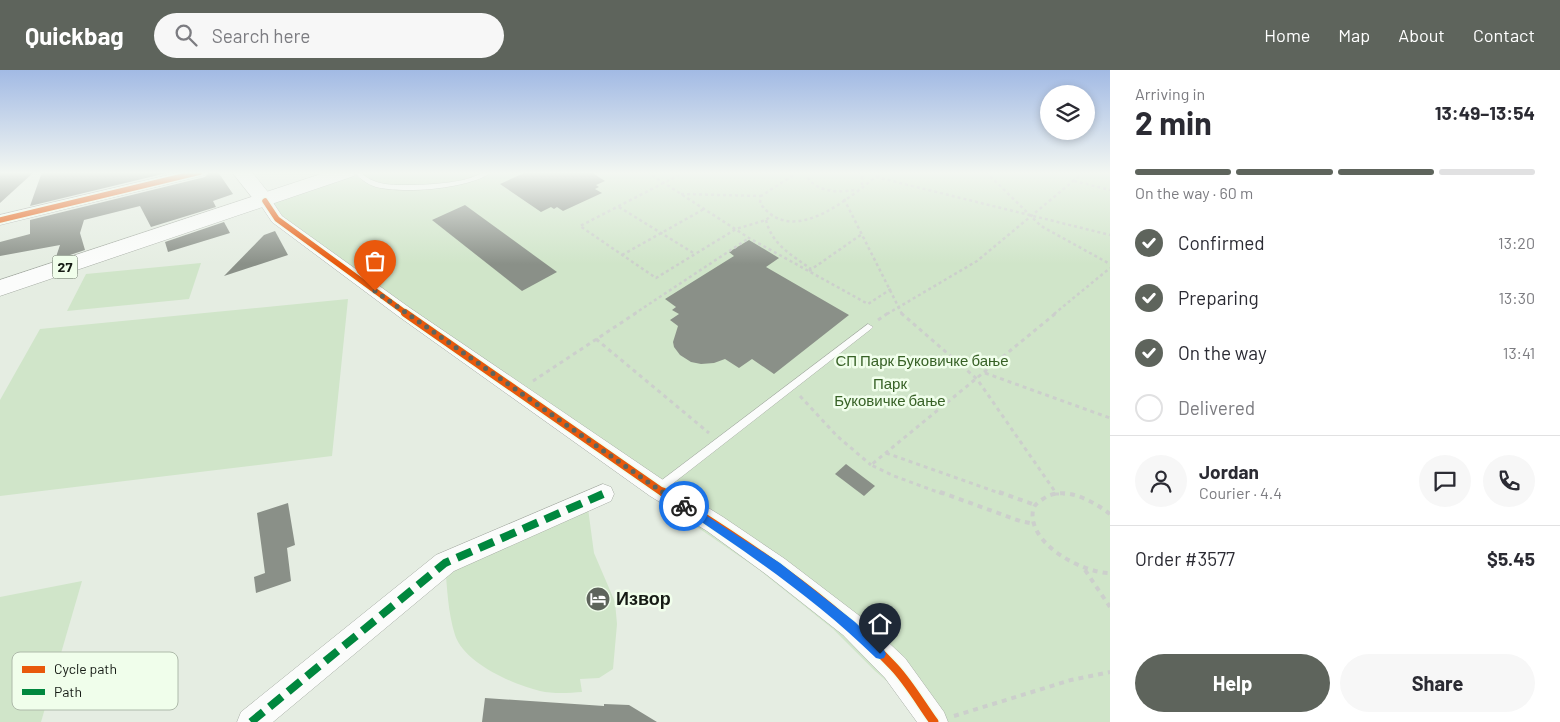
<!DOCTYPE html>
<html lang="en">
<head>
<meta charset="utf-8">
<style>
  :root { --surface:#fff; --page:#f7f7f7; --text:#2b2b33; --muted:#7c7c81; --line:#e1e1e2; --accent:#5e645c }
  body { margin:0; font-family:Barlow,sans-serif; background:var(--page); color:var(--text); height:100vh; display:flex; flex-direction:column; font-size:19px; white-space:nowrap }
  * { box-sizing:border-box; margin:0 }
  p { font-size:16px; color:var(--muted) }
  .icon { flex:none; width:28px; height:28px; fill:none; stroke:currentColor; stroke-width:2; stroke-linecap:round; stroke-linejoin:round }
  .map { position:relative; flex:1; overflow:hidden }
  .panel { display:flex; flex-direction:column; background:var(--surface); width:450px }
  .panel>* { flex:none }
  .fabs { position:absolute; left:1040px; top:15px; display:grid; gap:10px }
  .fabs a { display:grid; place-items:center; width:55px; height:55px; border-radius:50%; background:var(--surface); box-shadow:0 2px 8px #0003; font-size:25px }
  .pin { position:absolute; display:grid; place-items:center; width:42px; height:42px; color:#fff; margin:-51px -21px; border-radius:50% 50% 50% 0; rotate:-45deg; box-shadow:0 0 5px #0007 }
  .pin .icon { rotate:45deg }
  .courier { position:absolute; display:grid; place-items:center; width:50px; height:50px; margin:-25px; border:4px solid #1a73e8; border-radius:50%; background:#fff; color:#222; box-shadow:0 1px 6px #0007 }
  .overview em { font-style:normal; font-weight:700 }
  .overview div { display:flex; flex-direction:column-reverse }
  .overview { display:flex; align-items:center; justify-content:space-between; height:85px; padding:0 25px }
  h1 { font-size:32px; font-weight:700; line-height:38px }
  .bar { display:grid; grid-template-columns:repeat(4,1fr); gap:8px 5px; align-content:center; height:60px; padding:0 25px }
  .bar i { height:6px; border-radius:4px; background:var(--line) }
  .bar .current { background:var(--accent) }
  .bar p { grid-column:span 4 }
  .line { display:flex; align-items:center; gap:12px; padding:0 25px; border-top:1px solid var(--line) }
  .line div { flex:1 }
  .round { display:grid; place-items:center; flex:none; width:52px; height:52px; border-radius:26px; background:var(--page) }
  ol { padding:0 25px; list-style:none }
  li { display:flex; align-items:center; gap:15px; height:55px }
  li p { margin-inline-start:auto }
  li .icon { padding:5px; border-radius:50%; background:var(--accent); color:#fff; stroke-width:4 }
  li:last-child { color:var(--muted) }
  li i { width:28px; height:28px; border:2px solid var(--line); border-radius:50% }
  .action { display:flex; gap:10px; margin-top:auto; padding:10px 25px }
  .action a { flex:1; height:58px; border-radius:30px; background:var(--accent); color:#fff; font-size:20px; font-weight:700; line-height:58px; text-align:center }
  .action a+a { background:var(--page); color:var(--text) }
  header { display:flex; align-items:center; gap:30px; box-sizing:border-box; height:70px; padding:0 25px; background:var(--accent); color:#fff }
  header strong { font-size:24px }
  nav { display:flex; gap:28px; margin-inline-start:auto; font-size:18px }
  .search { width:350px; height:45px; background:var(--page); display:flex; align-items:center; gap:12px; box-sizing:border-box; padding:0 18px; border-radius:28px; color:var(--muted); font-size:19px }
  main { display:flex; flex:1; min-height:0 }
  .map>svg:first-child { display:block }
  .green { fill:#d0e5c9 }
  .building { fill:#8a9088 }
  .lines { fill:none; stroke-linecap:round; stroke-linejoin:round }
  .lane-casing { stroke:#a6aca4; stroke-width:1 }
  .street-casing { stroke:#a6aca4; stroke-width:1 }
  .secondary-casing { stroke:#a6aca4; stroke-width:1 }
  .primary-casing { stroke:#a6aca4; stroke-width:1 }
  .path-far2 { stroke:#cccfcc; stroke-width:2.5; stroke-dasharray:3 3; stroke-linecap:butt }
  .path-far1 { stroke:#cccfcc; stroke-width:3; stroke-dasharray:4 4; stroke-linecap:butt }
  .path { stroke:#cccfcc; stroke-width:4; stroke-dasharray:5 5; stroke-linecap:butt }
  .lane { fill:#fbfcfb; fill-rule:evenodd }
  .street { fill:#fbfcfb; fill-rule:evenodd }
  .secondary { fill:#fbfcfb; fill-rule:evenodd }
  .primary { fill:#fbfcfb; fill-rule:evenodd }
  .quiet { stroke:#00873e; stroke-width:8; stroke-dasharray:16 8; stroke-linecap:butt }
  .cycleway-far2-casing { stroke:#f0feeb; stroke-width:8 }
  .cycleway-far1-casing { stroke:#f0feeb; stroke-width:11 }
  .cycleway-casing { stroke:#f0feeb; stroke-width:12 }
  .cycleway-far2 { stroke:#e8590c; stroke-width:5.5 }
  .cycleway-far1 { stroke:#e8590c; stroke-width:8 }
  .cycleway { stroke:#e8590c; stroke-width:9 }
  .route { fill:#1a73e8 }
  .done { stroke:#5e645c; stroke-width:5; stroke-dasharray:0 9 }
  .labels { text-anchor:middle; stroke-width:5; stroke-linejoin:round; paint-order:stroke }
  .shield { fill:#f0feeb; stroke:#575e54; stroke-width:1 }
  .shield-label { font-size:14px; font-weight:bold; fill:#151a14 }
  .park-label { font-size:15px; fill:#376126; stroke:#f0feeb }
  .near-poi-label { font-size:18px; font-weight:bold; fill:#151a14; stroke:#f0feeb; text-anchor:start }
  .key { fill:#f0feeb; stroke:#aebaaa; stroke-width:1 }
  .key-label { font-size:14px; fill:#151a14 }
</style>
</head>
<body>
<header>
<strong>Quickbag</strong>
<div class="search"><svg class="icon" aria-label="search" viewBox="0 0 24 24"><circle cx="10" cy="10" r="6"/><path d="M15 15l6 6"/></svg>Search here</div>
<nav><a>Home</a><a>Map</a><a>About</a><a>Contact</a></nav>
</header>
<main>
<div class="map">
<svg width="1110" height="652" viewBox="0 0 1110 652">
  <rect width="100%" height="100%" fill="#e5ede2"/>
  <g class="green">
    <path d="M345,102H1110V652H934L875,601L833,559L758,499L697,457L658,419L277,149L265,131Z"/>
    <path d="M201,193L189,229L67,241L86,204Z"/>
    <path d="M348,229L332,386L0,426V330L40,259Z"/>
    <path d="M587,431L594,483L615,532L617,554L613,599L599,608L580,609L582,622C569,623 553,624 540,621C514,615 464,593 455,565C448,543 447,517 445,493Z"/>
    <path d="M82,511L41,652H0V527Z"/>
  </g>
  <g class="building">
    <path d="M0,102H34L0,133Z"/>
    <path d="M42,102L145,103L171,102L30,136Z"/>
    <path d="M209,102H218L233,124L213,131L216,137L151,157L140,136L84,150L80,163L85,180L55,190L60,175L0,186V172L30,164V150L205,107Z"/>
    <path d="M526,102H591L605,111L596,115L599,117L595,119L602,123L563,141L557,137L554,139L551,137L541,142L500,114Z"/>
    <path d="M465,135L557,202L522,221L432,150Z"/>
    <path d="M224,152L230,163L168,182L165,172Z"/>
    <path d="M275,161L288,185L224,206L264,165Z"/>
    <path d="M749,170L779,188L766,197L849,245L774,304L752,289L739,298L725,289L714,293L701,294L691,292L680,285L674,277L673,272L678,256L670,250L679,244L672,240L676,237L665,229L734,186L729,182Z"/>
    <path d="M846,394L875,416L864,426L835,404Z"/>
    <path d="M288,433L295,475L287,478L291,511L256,523L254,507L265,503L257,443Z"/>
    <path d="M485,628L604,636V634L629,635L657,652H482Z"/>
  </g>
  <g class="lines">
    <defs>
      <g id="lane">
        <path d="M354,102C364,102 365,108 374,111C384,115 395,115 405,115C424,115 444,114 463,110C473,108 481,102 492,102C469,119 404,124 376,117C367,114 360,109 354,102Z"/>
        <path d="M868,254L873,257L871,259L662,422L658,424L654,422L652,419L654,416Z"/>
      </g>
      <g id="street">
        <path d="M181,102H207L205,105L0,155V145Z"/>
        <path d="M265,127L270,128L282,146L410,238L666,412L723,447L785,489L861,547L905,588L944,642L948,652H917L885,608L843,565L767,505L707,461L650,426L398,246L272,152L258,131L260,128Z"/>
        <path d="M603,414L611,417L614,424L611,431L454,501L273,652H237L241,642L436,485Z"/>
      </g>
      <path id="secondary" d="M232,102H252L275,131L272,135L265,137L258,135Z"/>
      <path id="primary" d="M327,102H356L354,106L0,226V210Z"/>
    </defs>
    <use href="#lane" class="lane-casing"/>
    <use href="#street" class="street-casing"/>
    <use href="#secondary" class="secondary-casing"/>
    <use href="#primary" class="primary-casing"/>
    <g class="path-far2">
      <path d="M647,102L749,168L868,234L891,219"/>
      <path d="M685,102L580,156L656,208L736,159L766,150L772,145"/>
      <path d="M798,102L761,126L760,133C793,180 852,125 882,102"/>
      <path d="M805,102C812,122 837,123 855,120"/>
      <path d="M858,102L862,106V115"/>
      <path d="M986,102L1041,156L1110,194"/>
      <path d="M876,107L1110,165"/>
      <path d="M1074,111L1110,120"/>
      <path d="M681,124L761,126"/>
      <path d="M844,129L902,244"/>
      <path d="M619,137L695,184"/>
      <path d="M766,150C772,175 792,185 811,199"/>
      <path d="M622,185L704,139"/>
      <path d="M809,201L862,164"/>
      <path d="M634,244L749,168"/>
      <path d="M887,244L977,191L1084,102"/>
      <path d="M1054,244L1110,198"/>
    </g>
    <g class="path-far1">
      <path d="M901,243L977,309L1056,423"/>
      <path d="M878,250L888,243"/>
      <path d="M596,269L709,363"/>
      <path d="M985,303L1110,348"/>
      <path d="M533,311L636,243"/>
      <path d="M800,326L837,366L871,395"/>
      <path d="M886,383L1002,424"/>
      <path d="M943,424L894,406L871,395L1056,243"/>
      <path d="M1055,424H1065"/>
    </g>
    <g class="path">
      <path d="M940,422L1020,451L1035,454"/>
      <path d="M999,422L1035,435"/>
      <path d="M1110,444C1093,431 1063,414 1043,429C1038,432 1034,435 1033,440C1027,474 1083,503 1110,503"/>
      <path d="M1085,500L1110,537"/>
      <path d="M954,646L1071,610L1110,602"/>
    </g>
    <use href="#lane" class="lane"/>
    <use href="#street" class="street"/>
    <use href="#secondary" class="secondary"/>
    <use href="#primary" class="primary"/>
    <path class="quiet" d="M251,652L445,493L603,424"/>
    <defs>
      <g id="cycleway-far2">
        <path d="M265,131L277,149L407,244"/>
        <path d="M0,150L200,102"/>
      </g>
      <path id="cycleway-far1" d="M405,243L665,424"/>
      <path id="cycleway" d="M663,422C744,472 829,528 894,597C909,613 921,634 934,652"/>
    </defs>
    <use href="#cycleway-far2" class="cycleway-far2-casing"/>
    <use href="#cycleway-far1" class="cycleway-far1-casing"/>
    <use href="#cycleway" class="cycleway-casing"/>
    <use href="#cycleway-far2" class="cycleway-far2"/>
    <use href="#cycleway-far1" class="cycleway-far1"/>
    <use href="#cycleway" class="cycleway"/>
  </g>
  <linearGradient id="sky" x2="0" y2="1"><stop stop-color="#a2bae4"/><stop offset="0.53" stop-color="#f3f7f2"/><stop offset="1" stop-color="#f3f7f2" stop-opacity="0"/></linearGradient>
  <rect width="1110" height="194" fill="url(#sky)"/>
  <path class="route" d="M684,431L780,493L855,552L884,580L886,584L884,588L880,589L876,588C817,530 749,484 681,438V433Z"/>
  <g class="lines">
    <path class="done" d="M375,221L658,419L684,436"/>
  </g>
  <defs>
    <symbol id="hotel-disc" viewBox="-11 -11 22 22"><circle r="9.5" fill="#5e645c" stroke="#f0feeb"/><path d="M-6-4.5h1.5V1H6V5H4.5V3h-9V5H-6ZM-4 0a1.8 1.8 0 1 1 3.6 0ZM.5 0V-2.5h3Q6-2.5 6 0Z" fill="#fff"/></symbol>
  </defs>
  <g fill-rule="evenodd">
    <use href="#hotel-disc" x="584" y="515" width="28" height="28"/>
  </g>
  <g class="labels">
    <rect class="shield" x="52.5" y="185.5" width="25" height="23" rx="4"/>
    <g class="shield-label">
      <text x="65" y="202">27</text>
    </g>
    <g class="park-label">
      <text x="922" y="296">СП Парк Буковичке бање</text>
      <text x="890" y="319">Парк<tspan x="890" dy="17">Буковичке бање</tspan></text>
    </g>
    <g class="near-poi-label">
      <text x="616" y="535">Извор</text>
    </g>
  </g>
  <rect x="12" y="582" width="166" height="58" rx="8" class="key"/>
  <rect x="22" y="596" width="23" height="7" fill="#e8590c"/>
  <rect x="22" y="619" width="23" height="6" fill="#00873e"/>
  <g class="key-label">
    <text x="54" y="604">Cycle path</text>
    <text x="54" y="627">Path</text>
  </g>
</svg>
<div class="fabs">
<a><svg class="icon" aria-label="layers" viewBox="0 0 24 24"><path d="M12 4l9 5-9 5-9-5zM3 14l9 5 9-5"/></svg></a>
</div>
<div class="pin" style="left:375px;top:221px;background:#ea580c"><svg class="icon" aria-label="bag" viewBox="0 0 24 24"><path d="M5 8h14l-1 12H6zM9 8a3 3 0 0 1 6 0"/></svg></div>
<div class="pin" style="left:880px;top:584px;background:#1f2937"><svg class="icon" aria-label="home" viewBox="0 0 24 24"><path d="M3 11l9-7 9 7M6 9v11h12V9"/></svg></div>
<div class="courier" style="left:684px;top:436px"><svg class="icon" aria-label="bike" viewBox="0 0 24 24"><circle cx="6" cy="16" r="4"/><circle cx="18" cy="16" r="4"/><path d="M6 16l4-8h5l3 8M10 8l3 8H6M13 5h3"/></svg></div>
</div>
<section class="panel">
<div class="overview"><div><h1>2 min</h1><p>Arriving in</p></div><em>13:49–13:54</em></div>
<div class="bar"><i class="current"></i><i class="current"></i><i class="current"></i><i></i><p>On the way · 60 m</p></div>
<ol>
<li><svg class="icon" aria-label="check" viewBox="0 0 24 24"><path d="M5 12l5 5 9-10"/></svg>Confirmed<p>13:20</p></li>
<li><svg class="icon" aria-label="check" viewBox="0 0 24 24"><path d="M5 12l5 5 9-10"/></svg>Preparing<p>13:30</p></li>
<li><svg class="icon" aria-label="check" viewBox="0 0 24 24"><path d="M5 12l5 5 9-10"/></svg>On the way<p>13:41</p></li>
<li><i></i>Delivered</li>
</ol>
<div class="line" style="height:90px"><a class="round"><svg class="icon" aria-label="person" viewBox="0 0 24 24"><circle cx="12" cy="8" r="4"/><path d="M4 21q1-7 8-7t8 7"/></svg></a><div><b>Jordan</b><p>Courier · 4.4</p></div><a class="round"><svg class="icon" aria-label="chat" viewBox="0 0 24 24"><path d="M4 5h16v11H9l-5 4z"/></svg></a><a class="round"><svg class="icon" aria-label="phone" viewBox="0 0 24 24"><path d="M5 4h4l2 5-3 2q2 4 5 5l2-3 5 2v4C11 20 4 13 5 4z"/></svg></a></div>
<div class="line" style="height:65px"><div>Order #3577</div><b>$5.45</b></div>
<div class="action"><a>Help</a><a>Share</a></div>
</section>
</main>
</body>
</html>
